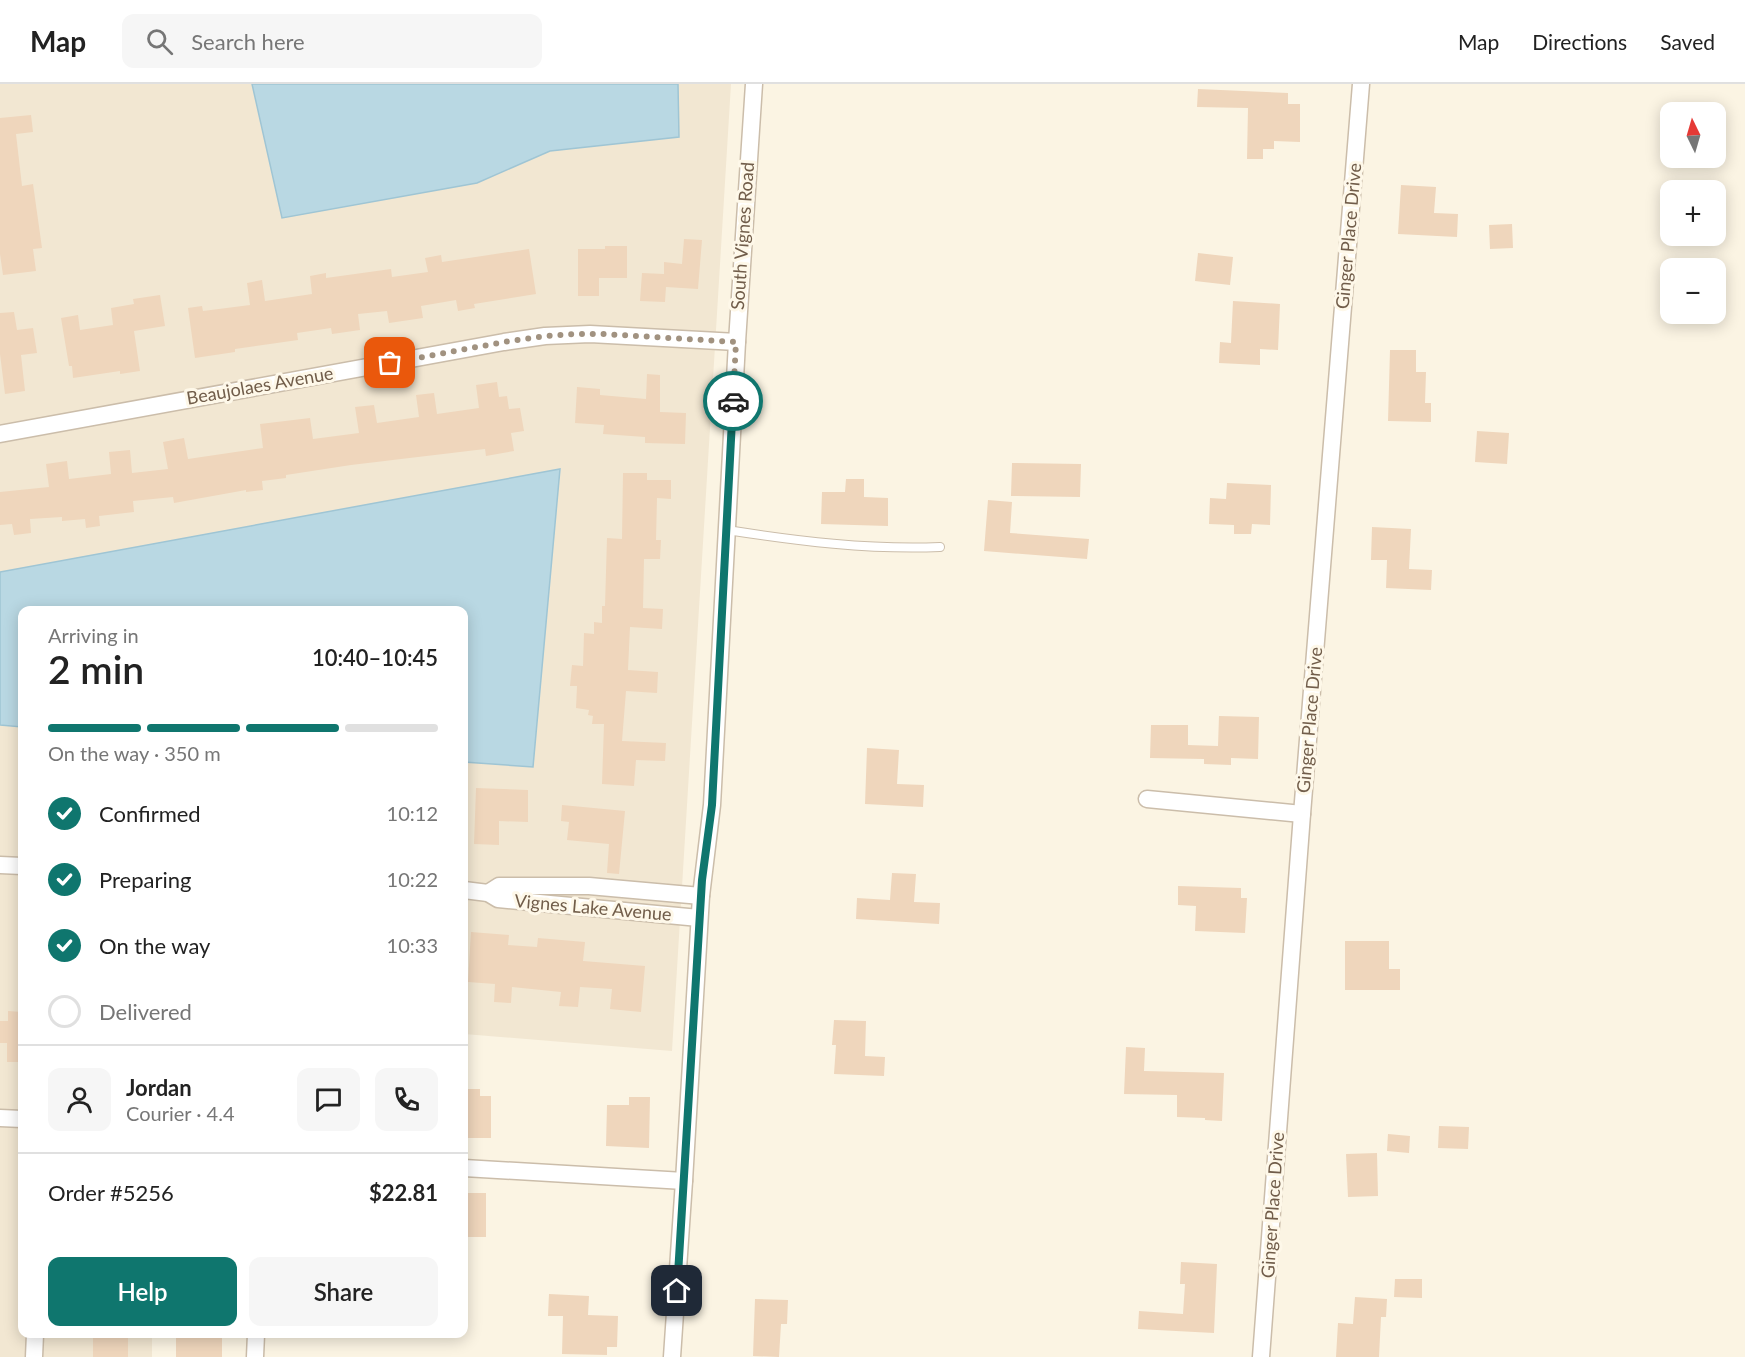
<!DOCTYPE html>
<html lang="en">
<head>
<meta charset="utf-8">
<style>
  :root { --surface:#fff; --page:#f6f6f6; --text:#222; --muted:#767676; --line:#e0e0e0; --accent:#0f766e }
  body { margin:0; font-family:Lato,sans-serif; background:var(--page); color:var(--text); height:100vh; display:flex; flex-direction:column; font-size:22px; white-space:nowrap }
  * { box-sizing:border-box; margin:0 }
  p { font-size:20px; color:var(--muted) }
  .icon { flex:none; width:33px; height:33px; fill:none; stroke:currentColor; stroke-width:2; stroke-linecap:round; stroke-linejoin:round }
  .map { position:relative; flex:1; overflow:hidden }
  .sheet { position:absolute; left:18px; top:522px; width:450px; height:732px; display:flex; flex-direction:column; background:var(--surface); border-radius:12px; box-shadow:0 3px 15px #0003 }
  .sheet>* { flex:none }
  .needle { width:39px; rotate:355deg }
  .buttons { position:absolute; left:1660px; top:18px; display:grid; gap:12px }
  .buttons a { display:grid; place-items:center; width:66px; height:66px; border-radius:12px; background:var(--surface); box-shadow:0 3px 15px #0003; font-size:30px }
  .pin { position:absolute; display:grid; place-items:center; width:51px; height:51px; color:#fff; margin:-26px; border-radius:12px; box-shadow:0 3px 9px #0006 }
  .courier { position:absolute; display:grid; place-items:center; width:60px; height:60px; margin:-30px; border:4px solid #0f766e; border-radius:50%; background:#fff; color:#222; box-shadow:0 2px 8px #0007 }
  .headline em { font-style:normal; font-weight:600 }
  .headline div { display:flex; flex-direction:column-reverse }
  .headline { display:flex; align-items:center; justify-content:space-between; height:102px; padding:0 30px }
  h1 { font-size:39px; font-weight:600; line-height:45px }
  .bar { display:grid; grid-template-columns:repeat(4,1fr); gap:9px 6px; align-content:center; height:72px; padding:0 30px }
  .bar i { height:8px; border-radius:4px; background:var(--line) }
  .bar .selected { background:var(--accent) }
  .bar p { grid-column:span 4 }
  .line { display:flex; align-items:center; gap:15px; padding:0 30px; border-top:2px solid var(--line) }
  .line div { flex:1 }
  .round { display:grid; place-items:center; flex:none; width:63px; height:63px; border-radius:12px; background:var(--page) }
  ol { padding:0 30px; list-style:none }
  li { display:flex; align-items:center; gap:18px; height:66px }
  li p { margin-inline-start:auto }
  li .icon { padding:6px; border-radius:50%; background:var(--accent); color:#fff; stroke-width:4 }
  li:last-child { color:var(--muted) }
  li i { width:33px; height:33px; border:3px solid var(--line); border-radius:50% }
  .cta { display:flex; gap:12px; margin-top:auto; padding:12px 30px }
  .cta a { flex:1; height:69px; border-radius:12px; background:var(--accent); color:#fff; font-size:24px; font-weight:600; line-height:69px; text-align:center }
  .cta a+a { background:var(--page); color:var(--text) }
  header { display:flex; align-items:center; gap:36px; box-sizing:border-box; height:84px; padding:0 30px; background:var(--surface); border-bottom:2px solid var(--line) }
  header strong { font-size:28px }
  nav { display:flex; gap:33px; margin-inline-start:auto; font-size:21px }
  .search { width:420px; height:54px; background:var(--page); display:flex; align-items:center; gap:15px; box-sizing:border-box; padding:0 21px; border-radius:12px; color:var(--muted); font-size:22px }
  .map>svg:first-child { display:block }
  .residential { fill:#f2e7d2 }
  .water { fill:#b9d8e3; stroke:#9fc5d4; stroke-width:1.5 }
  .building { fill:#efd6bc }
  .lines { fill:none; stroke-linecap:round; stroke-linejoin:round }
  .service-casing { stroke:#cbbdaa; stroke-width:10 }
  .minor-casing { stroke:#cbbdaa; stroke-width:19 }
  .service { stroke:#fff; stroke-width:8 }
  .minor { stroke:#fff; stroke-width:16 }
  .done { stroke:#a19280; stroke-width:6; stroke-dasharray:0 10.8 }
  .route { stroke:#0f766e; stroke-width:8 }
  .labels { text-anchor:middle; stroke-width:6; stroke-linejoin:round; paint-order:stroke }
  .street-label { font-size:18px; fill:#715d4a; stroke:#fef8e9 }
</style>
</head>
<body>
<header>
<strong>Map</strong>
<div class="search"><svg class="icon" aria-label="search" viewBox="0 0 24 24"><circle cx="10" cy="10" r="6"/><path d="M15 15l6 6"/></svg>Search here</div>
<nav><a>Map</a><a>Directions</a><a>Saved</a></nav>
</header>
<div class="map">
<svg width="1745" height="1273" viewBox="0 0 1745 1273">
  <rect width="100%" height="100%" fill="#fbf4e3"/>
  <path class="residential" d="M0,0H731L672,967L464,950V526H22V1250H152V1273H0Z"/>
  <g class="water">
    <path d="M252,0H678L679,53L550,67L477,99L282,134Z"/>
    <path d="M560,385L533,683L464,678V526H22V643L0,641V488Z"/>
  </g>
  <g class="building">
    <path d="M1198,5L1288,9V20H1300V58L1274,57V65H1263V75H1247L1248,24L1197,23Z"/>
    <path d="M31,31L33,48L16,50L22,102L33,100L42,164L33,165L36,187L3,191L0,170V34Z"/>
    <path d="M1401,101L1436,103L1434,129L1458,130L1457,153L1398,150Z"/>
    <path d="M1512,140L1513,164L1490,165L1489,141Z"/>
    <path d="M684,155L702,156L698,205L666,203L665,218L640,217L642,189L664,190V178L682,180Z"/>
    <path d="M605,162H627V194H599V212H578V165H605Z"/>
    <path d="M529,165L536,210L474,220L475,224L458,227L456,216L421,222L423,234L389,239L387,227L358,230L360,246L332,250L331,244L297,249L298,256L235,265V268L195,274L188,224L202,222L203,227L250,221L247,199L262,196L265,217L312,210L310,192L326,189V194L391,185L392,193L428,188L425,174L441,171L442,178Z"/>
    <path d="M1198,169L1233,173L1230,201L1195,197Z"/>
    <path d="M160,211L165,242L134,247L140,287L120,290V287L73,294L72,282H69L61,234L78,231L80,246L113,241L111,224L134,220L133,215Z"/>
    <path d="M1233,217L1280,220L1278,266L1260,265V281L1219,279L1220,258L1231,259Z"/>
    <path d="M14,228L17,246L33,244L37,269L21,271L25,307L5,310L0,270V229Z"/>
    <path d="M1390,266H1416V288H1426L1425,319H1431V338L1388,337Z"/>
    <path d="M647,290L660,291V328L686,329L685,360L645,359V353L603,350L604,341L575,339L577,303L600,305V311L646,315Z"/>
    <path d="M497,298L499,313L507,312L509,325L520,324L524,347L511,349L514,367L486,372L485,365L351,381L286,391V394L262,397L263,406L246,408V406L174,419L173,413L133,417L134,428L99,432L100,442L86,444L85,435L62,437V433L30,435L31,449L14,451L12,440L0,441V408L49,403L46,380L67,377L69,395L111,390L109,368L130,366L132,389L168,385L163,358L184,354L188,375L263,364L260,340L310,334L313,355L359,349L355,323L374,321L377,339L419,333L416,311L434,309L437,330L479,324L476,301Z"/>
    <path d="M1477,347L1509,349L1507,380L1475,378Z"/>
    <path d="M1012,379L1081,380L1080,413L1011,412Z"/>
    <path d="M623,389H647V396H671V415L657,414L656,456H661L660,475H644L643,524L663,525L662,545L630,543L628,586L658,588L657,609L626,607L622,657L666,659L665,677L636,676L634,702L602,700L604,640H592L593,632L588,631L589,626L576,624L577,602H570L572,581L583,582L584,549L594,550V538L602,539V522H605L607,454L622,455Z"/>
    <path d="M846,395H864V413L888,414V442L821,440L822,408H845Z"/>
    <path d="M1227,399L1271,401L1270,441L1252,440L1251,450H1234V441L1209,440L1210,414L1226,415Z"/>
    <path d="M988,416L1012,418L1010,449L1089,455L1087,475L984,467Z"/>
    <path d="M1372,443L1411,445L1409,485L1432,486L1431,506L1386,504L1387,476H1371Z"/>
    <path d="M1219,632L1259,633L1258,675L1231,674V681L1204,680V675L1150,674L1151,641H1188V661L1218,662Z"/>
    <path d="M867,664L899,666L897,700L924,701L923,723L865,720Z"/>
    <path d="M476,704L528,706V738L499,737V761L474,760Z"/>
    <path d="M562,721L625,727L619,790L607,789L609,760L567,756L569,738L561,737Z"/>
    <path d="M892,789L916,790L914,818L940,819L939,840L856,835L857,814L890,816Z"/>
    <path d="M1178,802L1241,804V814H1247L1245,849L1195,847L1196,822L1178,821Z"/>
    <path d="M471,848L509,851L508,861L537,863L538,854L585,858L583,877L645,882L641,928L610,925L612,905L580,903L578,923L559,922L561,908L512,903L511,919L494,918L495,900L468,898Z"/>
    <path d="M1345,857H1389V885H1400V906H1345Z"/>
    <path d="M8,927L22,928V978H7V959H0V937H8Z"/>
    <path d="M834,936L866,937L865,972L885,973L884,992L834,990L836,961H832Z"/>
    <path d="M1126,963L1145,964L1144,987L1224,989L1222,1037L1205,1036V1034L1177,1033V1011L1124,1010Z"/>
    <path d="M464,1005H480V1012H491V1054H464Z"/>
    <path d="M629,1013H650L649,1064L606,1062L607,1021H629Z"/>
    <path d="M1439,1042L1469,1043L1468,1065L1438,1064Z"/>
    <path d="M1388,1050L1410,1052L1409,1069L1387,1067Z"/>
    <path d="M1377,1069L1378,1112L1348,1113L1346,1070Z"/>
    <rect x="464" y="1109" width="22" height="44"/>
    <path d="M1181,1178L1217,1180L1214,1249L1138,1245L1139,1227L1183,1230L1185,1200H1180Z"/>
    <path d="M1395,1195H1422V1214L1394,1213Z"/>
    <path d="M549,1210L589,1212L588,1231L618,1232L617,1263H607V1271L562,1270L563,1232H548Z"/>
    <path d="M1355,1213L1387,1215L1386,1233H1381L1379,1273H1336L1338,1239L1353,1240Z"/>
    <path d="M755,1215L788,1216L787,1240H781L779,1273L753,1272Z"/>
    <rect x="93" y="1250" width="35" height="23"/>
    <rect x="176" y="1254" width="46" height="19"/>
  </g>
  <g class="lines">
    <defs>
      <path id="service" d="M727,446C798,457 869,466 940,463"/>
      <g id="minor">
        <path d="M0,350L504,258L545,252L590,250L737,258"/>
        <path d="M1147,715L1302,730"/>
        <path d="M0,781L22,782"/>
        <path d="M464,806L488,809L498,815L699,834"/>
        <path d="M488,809L499,802H589L701,812"/>
        <path d="M0,1034L22,1035"/>
        <path d="M464,1084L684,1097"/>
        <path d="M34,1273L35,1250"/>
        <path d="M255,1273L256,1250"/>
        <path d="M672,1273L684,1097L701,812L712,721L737,258L754,0"/>
        <path d="M1261,1273L1302,730L1361,0"/>
      </g>
    </defs>
    <use href="#service" class="service-casing"/>
    <use href="#minor" class="minor-casing"/>
    <use href="#service" class="service"/>
    <use href="#minor" class="minor"/>
  </g>
  <g class="lines">
    <path class="done" d="M390,279L504,258L545,252L573,250H604L736,258L733,317"/>
    <path class="route" d="M677,1207L702,796L712,721L733,317"/>
  </g>
  <g class="labels">
    <g class="street-label">
      <text transform="translate(743 152) rotate(-86)" y="6">South Vignes Road</text>
      <text transform="translate(1349 152) rotate(-85)" y="6">Ginger Place Drive</text>
      <text transform="translate(260 302) rotate(-10)" y="6">Beaujolaes Avenue</text>
      <text transform="translate(1310 636) rotate(-85)" y="6">Ginger Place Drive</text>
      <text transform="translate(593 824) rotate(5)" y="6">Vignes Lake Avenue</text>
      <text transform="translate(1273 1121) rotate(-86)" y="6">Ginger Place Drive</text>
    </g>
  </g>
</svg>
<div class="buttons">
<a><svg class="needle" viewBox="-14 -14 28 28"><path d="M0-13l5 13h-10z" fill="#e53935"/><path d="M0 13l5-13h-10z" fill="#767676"/></svg></a>
<a>+</a>
<a>−</a>
</div>
<div class="pin" style="left:390px;top:279px;background:#ea580c"><svg class="icon" aria-label="bag" viewBox="0 0 24 24"><path d="M5 8h14l-1 12H6zM9 8a3 3 0 0 1 6 0"/></svg></div>
<div class="pin" style="left:677px;top:1207px;background:#1f2937"><svg class="icon" aria-label="home" viewBox="0 0 24 24"><path d="M3 11l9-7 9 7M6 9v11h12V9"/></svg></div>
<div class="courier" style="left:733px;top:317px"><svg class="icon" aria-label="car" viewBox="0 0 24 24"><path d="M5 17H2v-5l4-1 3-4h7l3 4 3 1v5h-3M9 17h6M6 11h13"/><circle cx="7" cy="17" r="2"/><circle cx="17" cy="17" r="2"/></svg></div>
<section class="sheet">
<div class="headline"><div><h1>2 min</h1><p>Arriving in</p></div><em>10:40–10:45</em></div>
<div class="bar"><i class="selected"></i><i class="selected"></i><i class="selected"></i><i></i><p>On the way · 350 m</p></div>
<ol>
<li><svg class="icon" aria-label="check" viewBox="0 0 24 24"><path d="M5 12l5 5 9-10"/></svg>Confirmed<p>10:12</p></li>
<li><svg class="icon" aria-label="check" viewBox="0 0 24 24"><path d="M5 12l5 5 9-10"/></svg>Preparing<p>10:22</p></li>
<li><svg class="icon" aria-label="check" viewBox="0 0 24 24"><path d="M5 12l5 5 9-10"/></svg>On the way<p>10:33</p></li>
<li><i></i>Delivered</li>
</ol>
<div class="line" style="height:108px"><a class="round"><svg class="icon" aria-label="person" viewBox="0 0 24 24"><circle cx="12" cy="8" r="4"/><path d="M4 21q1-7 8-7t8 7"/></svg></a><div><b>Jordan</b><p>Courier · 4.4</p></div><a class="round"><svg class="icon" aria-label="chat" viewBox="0 0 24 24"><path d="M4 5h16v11H9l-5 4z"/></svg></a><a class="round"><svg class="icon" aria-label="phone" viewBox="0 0 24 24"><path d="M5 4h4l2 5-3 2q2 4 5 5l2-3 5 2v4C11 20 4 13 5 4z"/></svg></a></div>
<div class="line" style="height:78px"><div>Order #5256</div><b>$22.81</b></div>
<div class="cta"><a>Help</a><a>Share</a></div>
</section>
</div>
</body>
</html>
